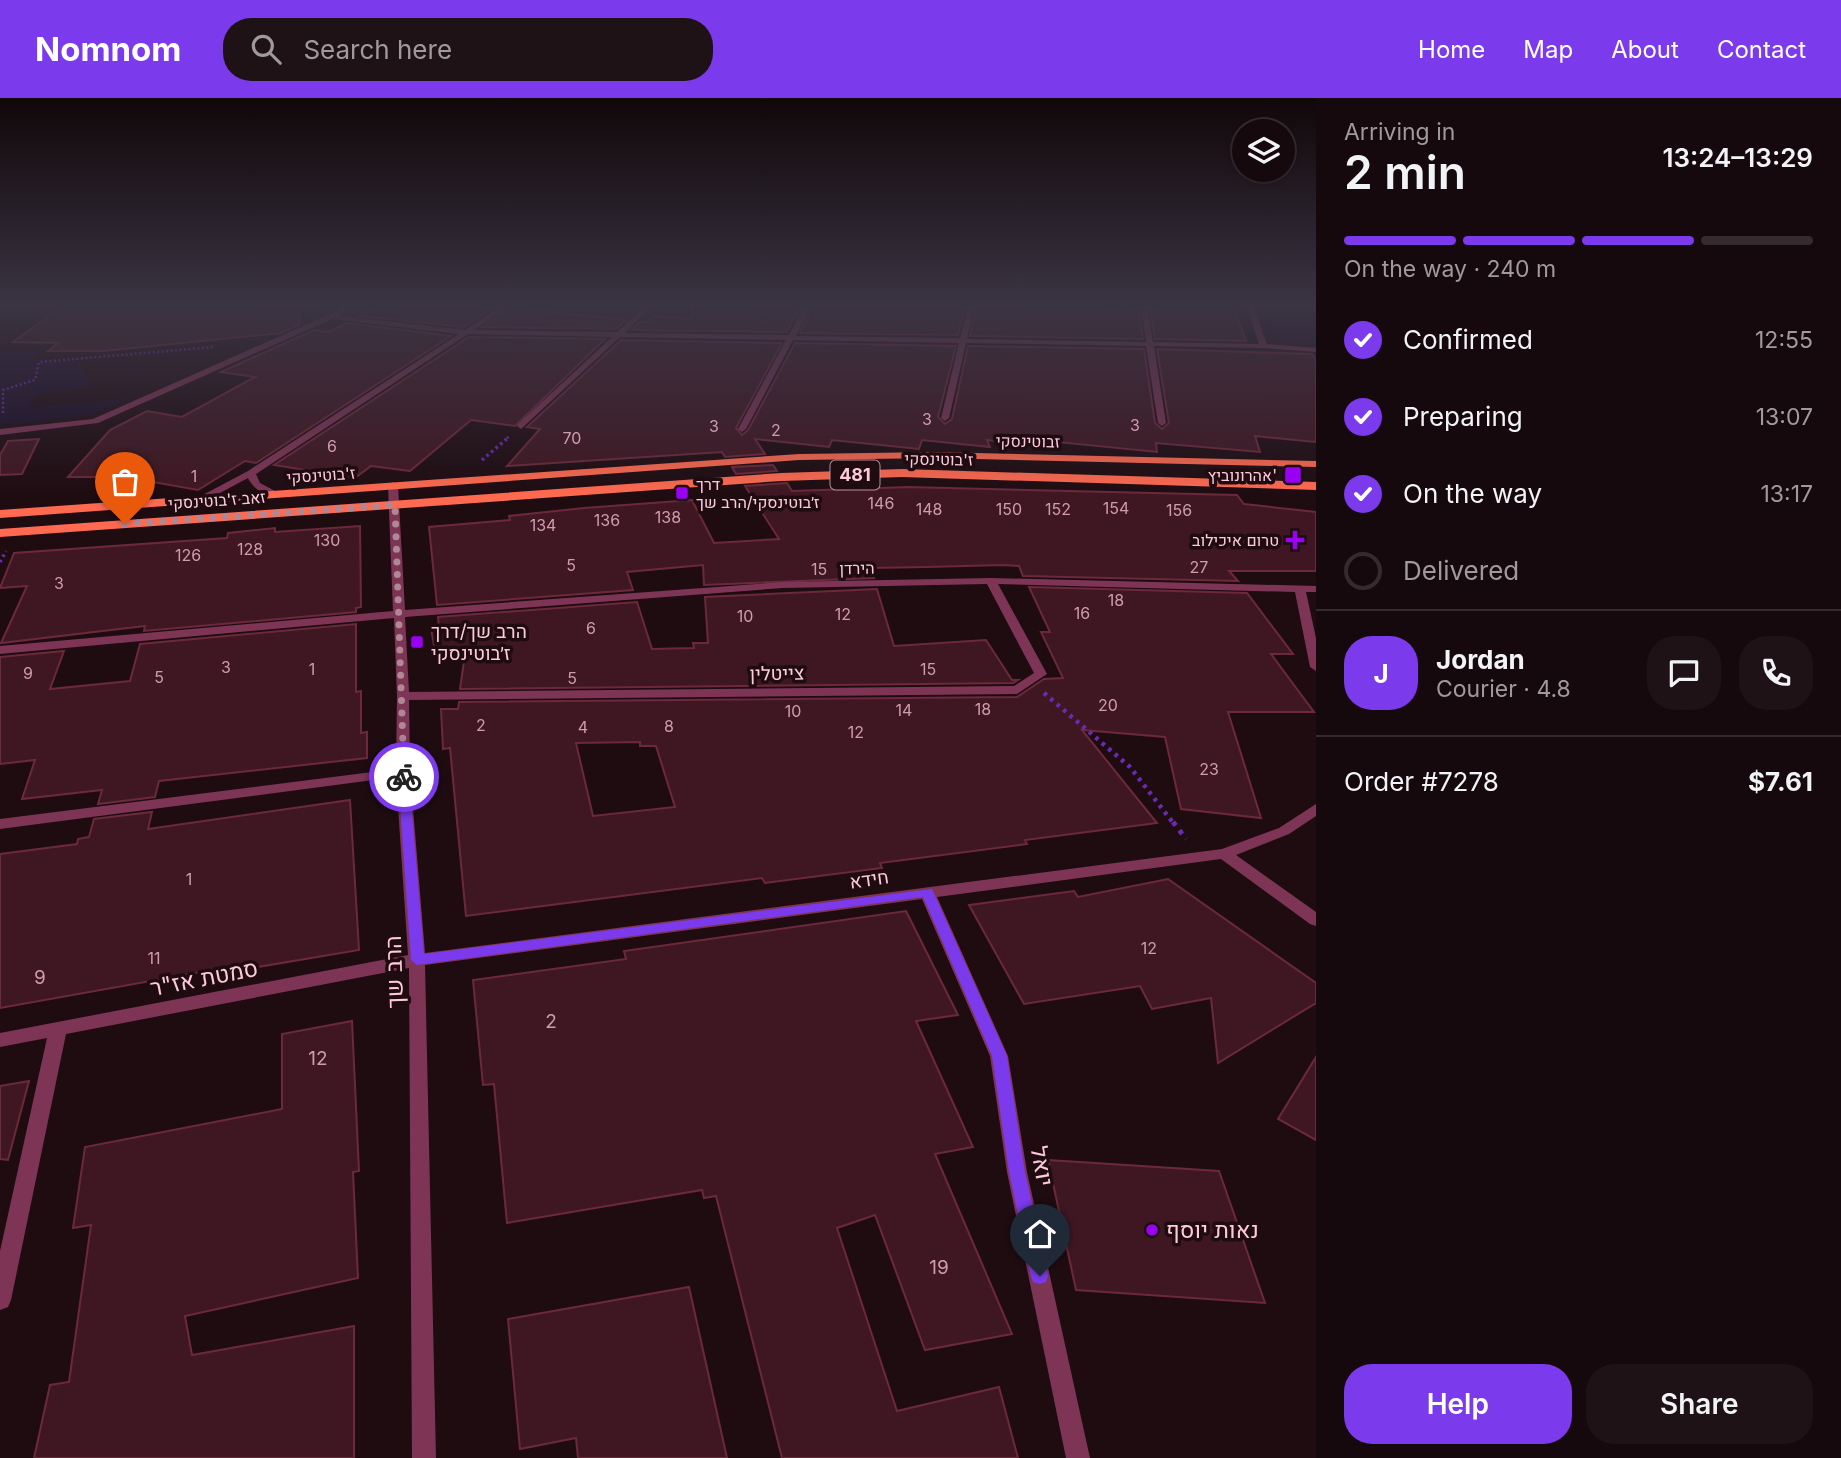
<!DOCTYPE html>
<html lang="en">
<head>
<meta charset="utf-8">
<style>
  :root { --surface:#16090d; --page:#1f1216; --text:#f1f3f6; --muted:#9e9a9d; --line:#352a2e; --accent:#7c3aed }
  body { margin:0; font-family:Inter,Heebo,sans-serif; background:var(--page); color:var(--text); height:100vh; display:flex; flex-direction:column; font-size:26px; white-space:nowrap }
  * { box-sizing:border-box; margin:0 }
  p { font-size:23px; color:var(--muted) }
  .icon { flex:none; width:38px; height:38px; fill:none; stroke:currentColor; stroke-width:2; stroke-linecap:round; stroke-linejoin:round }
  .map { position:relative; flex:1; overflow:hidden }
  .sheet { display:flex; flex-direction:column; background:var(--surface); width:525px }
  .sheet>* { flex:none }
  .tools { position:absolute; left:1232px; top:21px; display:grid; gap:14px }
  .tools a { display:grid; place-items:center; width:63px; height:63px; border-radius:50%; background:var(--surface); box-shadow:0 2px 5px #0004,0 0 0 2px var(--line); font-size:35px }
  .pin { position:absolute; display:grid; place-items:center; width:60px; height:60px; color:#fff; margin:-72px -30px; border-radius:50% 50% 50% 0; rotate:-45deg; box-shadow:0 0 7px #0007 }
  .pin .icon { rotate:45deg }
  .courier { position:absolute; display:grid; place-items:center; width:70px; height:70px; margin:-35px; border:5px solid #7c3aed; border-radius:50%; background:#fff; color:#222; box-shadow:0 2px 9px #0007 }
  .head em { font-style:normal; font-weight:600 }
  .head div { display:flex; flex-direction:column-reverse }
  .head { display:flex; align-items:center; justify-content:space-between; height:119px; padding:0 28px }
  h1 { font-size:46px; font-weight:600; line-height:52px }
  .bar { display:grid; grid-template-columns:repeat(4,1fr); gap:10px 7px; align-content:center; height:84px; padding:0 28px }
  .bar i { height:9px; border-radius:5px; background:var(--line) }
  .bar .active { background:var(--accent) }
  .bar p { grid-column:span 4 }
  .line { display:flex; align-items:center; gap:18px; padding:0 28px; border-top:2px solid var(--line) }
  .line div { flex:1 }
  .round { display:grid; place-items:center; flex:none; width:74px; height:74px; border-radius:28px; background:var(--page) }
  ol { padding:0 28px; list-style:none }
  li { display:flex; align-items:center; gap:21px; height:77px }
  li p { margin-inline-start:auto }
  li .icon { padding:7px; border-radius:50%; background:var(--accent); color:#fff; stroke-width:4 }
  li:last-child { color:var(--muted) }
  li i { width:38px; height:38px; border:4px solid var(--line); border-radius:50% }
  .cta { display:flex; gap:14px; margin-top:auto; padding:14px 28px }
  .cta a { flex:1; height:80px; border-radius:28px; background:var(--accent); color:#fff; font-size:28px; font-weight:600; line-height:80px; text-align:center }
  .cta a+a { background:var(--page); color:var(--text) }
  header { display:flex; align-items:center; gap:42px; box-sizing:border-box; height:98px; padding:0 35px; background:var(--accent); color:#fff }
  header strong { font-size:33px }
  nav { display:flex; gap:38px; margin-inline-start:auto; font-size:24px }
  .search { width:490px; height:63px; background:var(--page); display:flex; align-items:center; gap:18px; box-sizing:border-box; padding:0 24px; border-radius:28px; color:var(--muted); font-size:26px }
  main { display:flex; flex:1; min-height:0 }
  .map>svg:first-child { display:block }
  .green { fill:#1b0f28 }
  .building { fill:#3f1722; stroke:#6c293b; stroke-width:2; fill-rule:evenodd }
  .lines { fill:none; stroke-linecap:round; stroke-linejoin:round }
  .path-far3 { stroke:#692bb1; stroke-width:2.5; stroke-dasharray:2 2.5; stroke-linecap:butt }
  .path-far2 { stroke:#692bb1; stroke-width:3.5; stroke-dasharray:2.5 3.5; stroke-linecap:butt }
  .path-far1 { stroke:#692bb1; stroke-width:4.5; stroke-dasharray:3.5 5; stroke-linecap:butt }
  .path { stroke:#692bb1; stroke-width:5; stroke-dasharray:4.5 6; stroke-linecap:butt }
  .street { fill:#7e3555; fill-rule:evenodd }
  .primary { fill:#ff6a50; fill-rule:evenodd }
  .route { fill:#7c3aed }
  .done { stroke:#b08795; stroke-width:7; stroke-dasharray:0 12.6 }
  .poi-dot { fill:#9900f4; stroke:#1e0c11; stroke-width:2.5 }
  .labels { text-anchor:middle; stroke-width:7; stroke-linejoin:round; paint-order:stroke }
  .number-label { font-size:16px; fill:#cf9cae }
  .far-street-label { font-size:16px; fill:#ffc9dc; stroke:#1e0c11 }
  .far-poi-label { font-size:16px; fill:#ffc9dc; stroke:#1e0c11; text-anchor:end }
  .shield { fill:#1e0c11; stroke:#bc909f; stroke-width:2 }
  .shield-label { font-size:18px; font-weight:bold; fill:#ffc9dc }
  .poi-label { font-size:19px; fill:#ffc9dc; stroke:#1e0c11; text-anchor:start }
  .street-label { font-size:19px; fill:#ffc9dc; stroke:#1e0c11 }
  .near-number-label { font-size:19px; fill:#cf9cae }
  .near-street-label { font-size:23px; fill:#ffc9dc; stroke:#1e0c11 }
  .near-poi-label { font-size:23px; fill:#ffc9dc; stroke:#1e0c11; text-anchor:start }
</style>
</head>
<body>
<header>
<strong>Nomnom</strong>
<div class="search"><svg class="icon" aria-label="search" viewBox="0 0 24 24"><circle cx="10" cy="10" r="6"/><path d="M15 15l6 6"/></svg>Search here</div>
<nav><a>Home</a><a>Map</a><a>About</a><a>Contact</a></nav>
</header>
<main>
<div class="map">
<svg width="1316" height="1360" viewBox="0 0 1316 1360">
  <rect width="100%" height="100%" fill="#1e0c11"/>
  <g class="green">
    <path d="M1257,208H1316V246C1279,243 1270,246 1257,208Z"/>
    <path d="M0,254H40L34,262L78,261L92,289L37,296L28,310L131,300L90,317L0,327Z"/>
  </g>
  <g class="building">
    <path d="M62,208H301L299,227L281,235L103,253H48L58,245L13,244Z"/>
    <path d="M379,208H496L464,229L360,218Z"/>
    <path d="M693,208H801L787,234L631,232L640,224H647L654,218L692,221Z"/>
    <path d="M813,208H965L958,237L800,235Z"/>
    <path d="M976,208L1139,211L1143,241L970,238Z"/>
    <path d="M1153,208H1233L1246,243L1155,241L1150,212H1153Z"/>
    <path d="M511,209L542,211L540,213L626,222L616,231L482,229Z"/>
    <path d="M346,225L451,238L256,365L245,363L198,392L108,376L106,379H68L110,332L147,313L182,319L255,279L221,274L314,232L329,234Z"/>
    <path d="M469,239L605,241L515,328L471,322L410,373L371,368L355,380L274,367Z"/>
    <path d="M621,242L782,245L736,330L742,337L748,332L795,245L956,248L938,319L945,326L952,321L968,248L1144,251L1155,325L1162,331L1169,325L1157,251L1312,256L1316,262V344L1255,338L1260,354L1156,345L1157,354L1048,343L1047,349L987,342L990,349L922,342L919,351L832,342L829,349L755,341L765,356L725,359L722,354L507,368L540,331L527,329Z"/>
    <path d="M39,341L22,376L0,377V357L8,343Z"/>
    <path d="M773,367L777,373L736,376L732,369Z"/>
    <path d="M787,385L792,393L908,389L1237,397L1244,406L1316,414V473H1229L1238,483L1023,478L1019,468L1004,467L926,469L871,470L874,480L704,487L703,467L627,474L633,492L437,507L429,429L510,422L509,418L584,410L692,402L714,445L779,441L745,388Z"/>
    <path d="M360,428L361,509L356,510V514L144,533L145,528L1,545L27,488L0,490L14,455L227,440L228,435L275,430V434Z"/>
    <path d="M1029,489L1247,495L1293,556H1271L1314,614H1228L1261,720L1181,711L1165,639L1082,632L1157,725L1025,742L1027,746L880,765L882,770L765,785L762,780L466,818L450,650L443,651L441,611H458L459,604L1017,599L1044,581L1063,580L1041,534H1050ZM640,644V648H656L675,709L593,718L576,645Z"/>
    <path d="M877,491L894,548L986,542L1012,582H1018L1013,585L460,591L465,556L436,560L431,530L439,529L438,519L637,504L652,551L694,550L693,545H708L705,499Z"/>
    <path d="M356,526V594L361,593V635L367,634V660L159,683L155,699L98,706L102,692L22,701L35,662L0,666V559L64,553L50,591L130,583L140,546Z"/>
    <path d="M350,702L359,852L228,874L229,869L0,910V756L77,746L78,741L89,739L94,721L152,714L148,731Z"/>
    <path d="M1168,781L1316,885V905L1218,965L1211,900L1152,911L1140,888L1024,906L969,807L1074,793L1078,799Z"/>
    <path d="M906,813L958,917L916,923L973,1049L935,1056L1012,1236L925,1252L875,1117L837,1130L897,1313L999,1289L1018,1360H782L716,1098L704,1100L702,1092L507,1125L494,986L483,987L473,882L626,861L624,853Z"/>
    <path d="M352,923L359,1073L353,1074L358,1180L185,1218L192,1257L354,1228V1360H34L50,1287L69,1284L91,1127L73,1130L85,1049L282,1011V936Z"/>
    <path d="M1316,959V1042L1278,1021Z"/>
    <path d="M29,983L8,1062L0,1061V988Z"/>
    <path d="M1048,1062L1219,1073L1265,1205L1076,1192Z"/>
    <path d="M689,1189L727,1360H578L576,1340L520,1351L508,1221Z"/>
  </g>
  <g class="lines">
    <g class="path-far3">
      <path d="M3,315V292L35,282L39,264L214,249"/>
      <path d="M507,340L510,338"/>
    </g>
    <g class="path-far2">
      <path d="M482,362L509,339"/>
      <path d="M0,464L6,453"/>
    </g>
    <path class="path-far1" d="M1044,595L1130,669L1174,726"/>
    <path class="path" d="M1173,724L1186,741"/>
    <g class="street">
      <path d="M341,208H347L345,214L339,218L465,232L501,208H509L474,232L617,234L645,208H652L625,235L789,237L804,208H811L796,238L960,240L968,208H974L967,241L1146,244L1141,208H1147L1153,244L1259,246L1247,208H1253L1267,246L1316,250V254L1264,250L1154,248L1166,325L1162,328L1158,325L1146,248L966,245L949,320L945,323L941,320L959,245L793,242L746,331L742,334L738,331L786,242L620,239L521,331L517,328L518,326L612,239L468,236L256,376L260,385L277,394V398C266,399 253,391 248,380L205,403H199V399L248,373L459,236L332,221L98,325L0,337V331L93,321L328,217L340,212Z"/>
      <path d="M393,384L398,387L405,512L783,484L991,480L1316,488V494H1306L1316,540V573L1310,569L1295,494L998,486L1047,576L1017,596L409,602L410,674L425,855L1222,751L1279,730L1316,706V718L1289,736L1236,757L1316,814V828L1310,826L1221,761L937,799L1008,958L1027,1074L1090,1360H1066L1007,1074L990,958L922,801L425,867L436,1360H412L409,870L66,936L11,1202L8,1209L0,1212V1153L47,940L0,949V935L408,857L396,679L0,731V721L396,671L397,598L394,520L0,556V548L393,513L388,387ZM987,486L1034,575L1014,588L409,594L405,519L783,490Z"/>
    </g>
    <g class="primary">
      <path d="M935,354L1316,363V369L935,360L799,362L0,420V412L799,356Z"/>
      <path d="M902,371L1316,384V392L902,379L781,383L0,439V431L781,375Z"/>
    </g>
  </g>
  <linearGradient id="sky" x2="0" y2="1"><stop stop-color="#100709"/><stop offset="0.52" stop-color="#3b3443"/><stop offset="1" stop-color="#3b3443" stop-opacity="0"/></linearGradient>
  <rect width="1316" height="398" fill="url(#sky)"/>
  <path class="route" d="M404,676L409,679L424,856L932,791L1007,958L1025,1074L1048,1178L1046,1184L1040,1186L1033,1184L1031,1178L1009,1074L992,958L923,799L417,867L411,862L398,679Z"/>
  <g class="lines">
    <path class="done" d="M125,426L395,407L404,679"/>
  </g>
  <g class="poi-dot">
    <rect x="1284" y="368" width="18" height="18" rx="3.5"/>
    <rect x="675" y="388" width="14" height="14" rx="3.5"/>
    <path d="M1291.5 431.5h7v7h7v7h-7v7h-7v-7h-7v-7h7z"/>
    <rect x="410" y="537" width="14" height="14" rx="3.5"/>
    <circle cx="1152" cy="1132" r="7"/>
  </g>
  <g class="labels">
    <g class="number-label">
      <text x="927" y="327">3</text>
      <text x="1135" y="333">3</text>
      <text x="714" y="334">3</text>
      <text x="776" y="338">2</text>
      <text x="572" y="346">70</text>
      <text x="332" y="354">6</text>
      <text x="194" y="384">1</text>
      <text x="881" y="411">146</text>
      <text x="1116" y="416">154</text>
      <text x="929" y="417">148</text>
      <text x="1009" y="417">150</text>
      <text x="1058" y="417">152</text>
      <text x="1179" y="418">156</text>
      <text x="668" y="425">138</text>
      <text x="607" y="428">136</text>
      <text x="543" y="433">134</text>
      <text x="327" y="448">130</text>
      <text x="250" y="457">128</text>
      <text x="188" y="463">126</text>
      <text x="571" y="473">5</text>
      <text x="1199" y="475">27</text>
      <text x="819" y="477">15</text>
      <text x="59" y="491">3</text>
      <text x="1116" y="508">18</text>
      <text x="1082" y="521">16</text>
      <text x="843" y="522">12</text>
      <text x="745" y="524">10</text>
      <text x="591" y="536">6</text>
      <text x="226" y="575">3</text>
      <text x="312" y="577">1</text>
      <text x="928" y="577">15</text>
      <text x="28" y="581">9</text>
      <text x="159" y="585">5</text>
      <text x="572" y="586">5</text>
      <text x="1108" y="613">20</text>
      <text x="983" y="617">18</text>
      <text x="904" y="618">14</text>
      <text x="793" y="619">10</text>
      <text x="481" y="633">2</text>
      <text x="669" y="634">8</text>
      <text x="583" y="635">4</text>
      <text x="856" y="640">12</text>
      <text x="1209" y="677">23</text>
      <text x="189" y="787">1</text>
      <text x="1149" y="856">12</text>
      <text x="154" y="866">11</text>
    </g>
    <g class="far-street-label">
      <text transform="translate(1028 343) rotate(1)" y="6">זבוטינסקי</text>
      <text transform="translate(939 361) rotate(1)" y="6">ז'בוטינסקי</text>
      <text transform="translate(321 377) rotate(-4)" y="6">ז'בוטינסקי</text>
      <text transform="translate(217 402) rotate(-4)" y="6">זאב ז'בוטינסקי</text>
      <text transform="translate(857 470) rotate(-1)" y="6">הירדן</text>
    </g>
    <g class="far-poi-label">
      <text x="1277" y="383">אהרונוביץ'</text>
      <text x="696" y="392" text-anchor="start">דרך<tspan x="696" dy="18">ז׳בוטינסקי/הרב שך</tspan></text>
      <text x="1279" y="448">טרום איכילוב</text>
    </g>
    <rect class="shield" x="830.5" y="362.5" width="49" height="29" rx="5"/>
    <g class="shield-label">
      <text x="855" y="383">481</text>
    </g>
    <g class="poi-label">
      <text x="431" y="540">הרב שך/דרך<tspan x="431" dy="22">ז׳בוטינסקי</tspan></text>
    </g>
    <g class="street-label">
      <text transform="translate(777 575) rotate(-1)" y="7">צייטלין</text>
      <text transform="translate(869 781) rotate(-8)" y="7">חידא</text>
    </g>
    <g class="near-number-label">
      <text x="40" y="886">9</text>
      <text x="551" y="930">2</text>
      <text x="318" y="967">12</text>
      <text x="939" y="1176">19</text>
    </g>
    <g class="near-street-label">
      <text transform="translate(394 874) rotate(-92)" y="8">הרב שך</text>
      <text transform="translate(204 880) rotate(-11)" y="8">סמטת אז"ר</text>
      <text transform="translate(1042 1068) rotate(80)" y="8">יואל</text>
    </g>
    <g class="near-poi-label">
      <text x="1166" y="1140">נאות יוסף</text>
    </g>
  </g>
</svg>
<div class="tools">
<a><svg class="icon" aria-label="layers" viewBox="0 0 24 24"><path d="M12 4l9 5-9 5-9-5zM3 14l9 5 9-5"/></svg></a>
</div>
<div class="pin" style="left:125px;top:426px;background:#ea580c"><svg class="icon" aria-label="bag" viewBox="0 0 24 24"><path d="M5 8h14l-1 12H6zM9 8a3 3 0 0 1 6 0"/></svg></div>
<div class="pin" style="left:1040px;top:1178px;background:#1f2937"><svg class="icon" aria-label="home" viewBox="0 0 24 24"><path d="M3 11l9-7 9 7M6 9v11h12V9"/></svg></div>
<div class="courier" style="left:404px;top:679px"><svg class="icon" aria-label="bike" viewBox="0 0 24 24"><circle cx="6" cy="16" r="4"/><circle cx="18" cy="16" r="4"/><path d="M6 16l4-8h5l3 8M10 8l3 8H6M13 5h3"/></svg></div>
</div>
<section class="sheet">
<div class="head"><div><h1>2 min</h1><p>Arriving in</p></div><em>13:24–13:29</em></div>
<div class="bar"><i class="active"></i><i class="active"></i><i class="active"></i><i></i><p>On the way · 240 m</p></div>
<ol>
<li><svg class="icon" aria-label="check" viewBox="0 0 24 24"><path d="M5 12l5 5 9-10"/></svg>Confirmed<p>12:55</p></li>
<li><svg class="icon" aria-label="check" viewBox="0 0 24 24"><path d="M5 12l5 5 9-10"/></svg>Preparing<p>13:07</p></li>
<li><svg class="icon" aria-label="check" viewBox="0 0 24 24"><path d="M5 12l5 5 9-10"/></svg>On the way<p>13:17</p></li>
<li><i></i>Delivered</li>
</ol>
<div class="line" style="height:126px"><b class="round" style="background:var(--accent);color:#fff">J</b><div><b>Jordan</b><p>Courier · 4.8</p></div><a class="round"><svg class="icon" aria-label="chat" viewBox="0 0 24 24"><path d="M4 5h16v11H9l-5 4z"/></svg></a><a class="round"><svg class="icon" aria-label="phone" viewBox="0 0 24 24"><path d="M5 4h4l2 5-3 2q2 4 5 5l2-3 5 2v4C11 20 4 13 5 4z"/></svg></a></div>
<div class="line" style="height:91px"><div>Order #7278</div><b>$7.61</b></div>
<div class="cta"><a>Help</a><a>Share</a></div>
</section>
</main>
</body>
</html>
